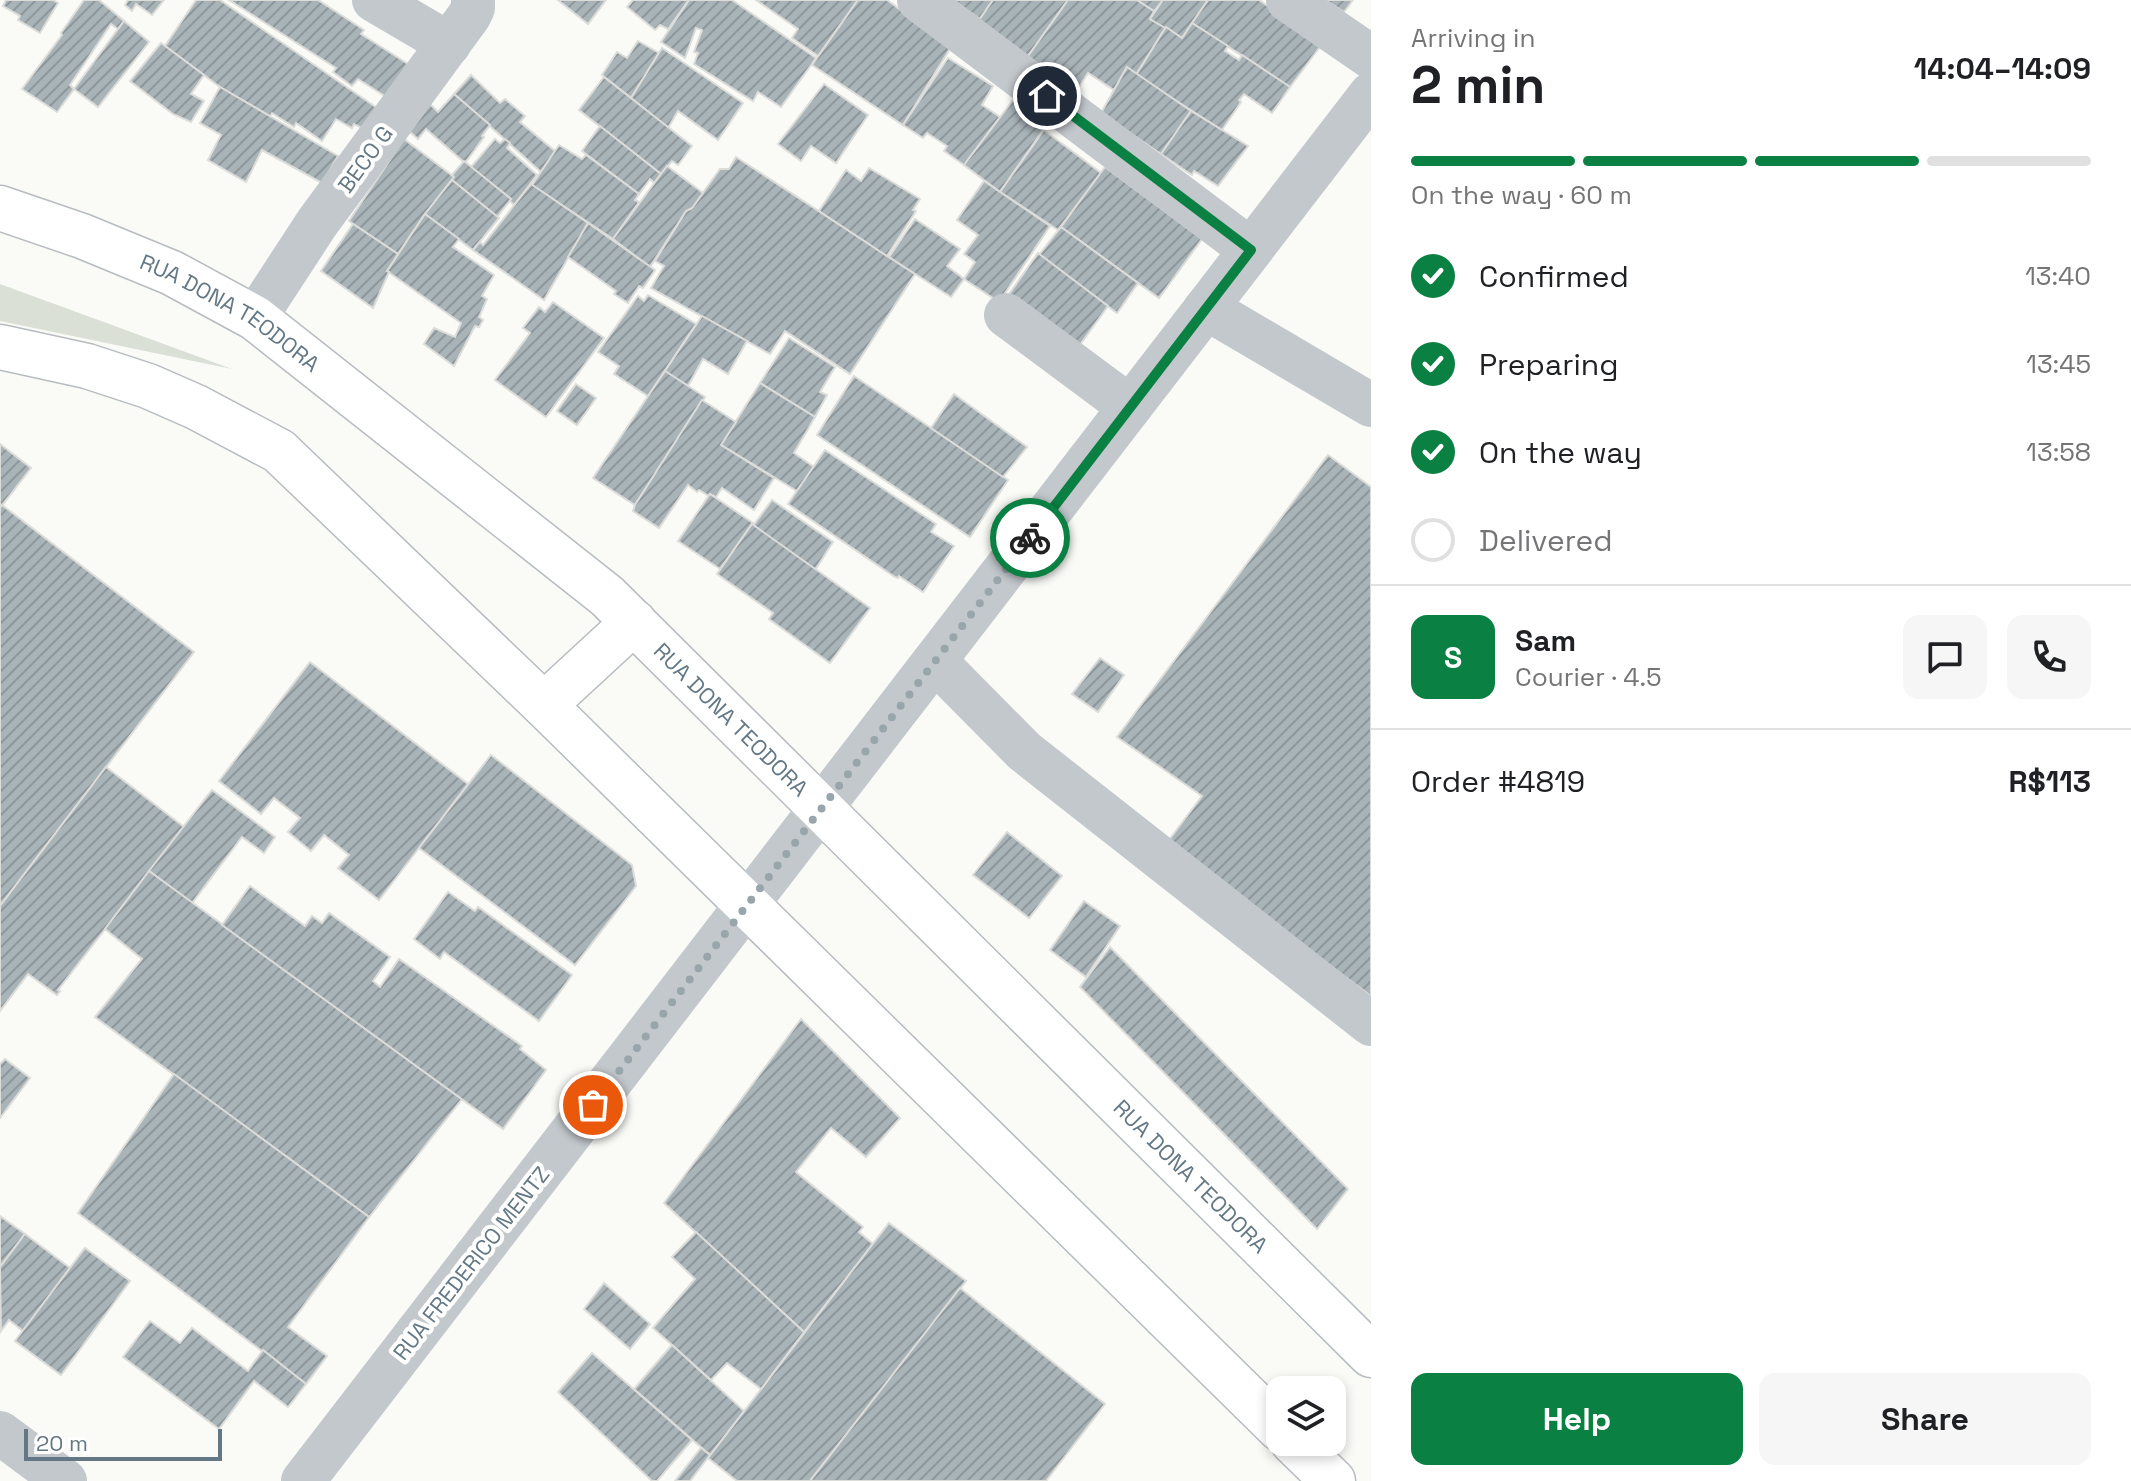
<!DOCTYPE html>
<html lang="en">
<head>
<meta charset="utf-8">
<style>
  :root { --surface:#fff; --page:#f6f6f6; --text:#202124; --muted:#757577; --line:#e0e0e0; --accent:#0b8043 }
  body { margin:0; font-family:"Space Grotesk",sans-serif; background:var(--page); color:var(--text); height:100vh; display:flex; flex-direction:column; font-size:30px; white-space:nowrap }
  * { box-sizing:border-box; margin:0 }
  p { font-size:26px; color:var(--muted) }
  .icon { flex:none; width:44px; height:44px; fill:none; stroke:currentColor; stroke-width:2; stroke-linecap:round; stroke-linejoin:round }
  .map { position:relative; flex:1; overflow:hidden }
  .drawer { display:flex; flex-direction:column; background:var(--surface); width:760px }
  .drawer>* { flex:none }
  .tools { position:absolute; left:1266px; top:1376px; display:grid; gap:16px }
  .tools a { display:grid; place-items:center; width:80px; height:80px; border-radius:16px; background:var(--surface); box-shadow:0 4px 12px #0003; font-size:40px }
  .scale { position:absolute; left:24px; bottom:20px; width:198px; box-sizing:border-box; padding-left:8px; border:4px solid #637884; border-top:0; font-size:22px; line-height:28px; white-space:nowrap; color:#637884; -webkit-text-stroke:6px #fff; paint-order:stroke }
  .pin { position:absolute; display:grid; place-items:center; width:68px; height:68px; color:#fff; margin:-34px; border:4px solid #fff; border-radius:50%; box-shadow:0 2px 8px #0007 }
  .courier { position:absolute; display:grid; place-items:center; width:80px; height:80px; margin:-40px; border:6px solid #0b8043; border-radius:50%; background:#fff; color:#222; box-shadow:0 2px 10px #0007 }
  .summary em { font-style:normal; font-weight:800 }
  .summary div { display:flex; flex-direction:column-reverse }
  .summary { display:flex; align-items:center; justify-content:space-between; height:136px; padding:0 40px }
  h1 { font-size:52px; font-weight:800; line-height:60px }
  .bar { display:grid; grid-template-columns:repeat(4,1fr); gap:12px 8px; align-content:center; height:96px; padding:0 40px }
  .bar i { height:10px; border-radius:6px; background:var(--line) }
  .bar .selected { background:var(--accent) }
  .bar p { grid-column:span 4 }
  .line { display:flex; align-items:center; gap:20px; padding:0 40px; border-top:2px solid var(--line) }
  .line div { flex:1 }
  .round { display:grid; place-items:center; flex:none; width:84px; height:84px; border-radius:16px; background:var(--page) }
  ol { padding:0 40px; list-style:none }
  li { display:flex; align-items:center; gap:24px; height:88px }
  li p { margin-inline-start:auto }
  li .icon { padding:8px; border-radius:50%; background:var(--accent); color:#fff; stroke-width:4 }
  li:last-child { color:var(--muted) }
  li i { width:44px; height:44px; border:4px solid var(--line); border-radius:50% }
  .action { display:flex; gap:16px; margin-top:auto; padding:16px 40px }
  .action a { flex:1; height:92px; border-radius:16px; background:var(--accent); color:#fff; font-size:32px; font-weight:800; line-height:92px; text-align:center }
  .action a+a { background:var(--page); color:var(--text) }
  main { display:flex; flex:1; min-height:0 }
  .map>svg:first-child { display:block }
  .green { fill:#dae0d6 }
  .building { fill:url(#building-hatch); stroke:#dcdcd9; stroke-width:2 }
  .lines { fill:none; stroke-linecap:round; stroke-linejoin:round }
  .major-casing { stroke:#b6bcc0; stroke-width:47 }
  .minor { stroke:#c3c8cc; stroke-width:44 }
  .major { stroke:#fff; stroke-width:44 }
  .done { stroke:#98a6ac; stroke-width:8; stroke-dasharray:0 14.4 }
  .route { stroke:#0b8043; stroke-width:10 }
  .labels { text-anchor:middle; stroke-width:8; stroke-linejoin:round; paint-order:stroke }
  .street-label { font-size:22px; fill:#637884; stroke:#fff }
</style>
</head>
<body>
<main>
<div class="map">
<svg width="1371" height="1481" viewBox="0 0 1371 1481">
  <defs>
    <pattern id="building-hatch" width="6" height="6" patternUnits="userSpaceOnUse" patternTransform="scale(2)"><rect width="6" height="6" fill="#a9b4b9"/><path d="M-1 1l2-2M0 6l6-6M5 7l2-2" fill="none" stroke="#8d979c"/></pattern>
  </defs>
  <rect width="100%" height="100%" fill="#fafaf7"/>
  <path class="green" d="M0,284L232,369L0,321Z"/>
  <g class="building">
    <path d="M6,0H53L58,3L40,33L18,20L20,16L3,6Z"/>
    <path d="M84,0H99L124,21L118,29L111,24L70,85L74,89L57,112L22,89L62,35L61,33Z"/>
    <path d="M128,0H164L152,15L136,4L132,11L125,5Z"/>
    <path d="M196,0H220L380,110L368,131L354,124L352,128L336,119L322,141L296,123L294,127L272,113L270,116L220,87L165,46Z"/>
    <path d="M229,0H318L364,30L361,34L408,64L388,98L358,79L352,86L333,72L336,68Z"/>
    <path d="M558,0H606L588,24Z"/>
    <path d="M633,0H689L668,29L660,25L655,30L627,7Z"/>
    <path d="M689,0H732L816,58L781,107L758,92L753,101L694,64L698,53L694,52L702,30L696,28L685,58L661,42Z"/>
    <path d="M756,0H858L818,56L792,38L798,29Z"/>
    <path d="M858,0H887L951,47L903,125L812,65Z"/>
    <path d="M952,0H993L980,19Z"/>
    <path d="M993,0H1068L1026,59L975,26Z"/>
    <path d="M1068,0H1137L1154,11L1150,19L1166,27L1136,75L1127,67L1114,90L1088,73L1075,93L1026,59Z"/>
    <path d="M1137,0H1163L1154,11Z"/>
    <path d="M1163,0H1208L1182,38L1150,19Z"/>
    <path d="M1208,0H1259L1322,44L1290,87L1192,23Z"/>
    <path d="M1325,0H1353L1344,12Z"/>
    <path d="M124,21L149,42L98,107L74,89Z"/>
    <path d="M1192,23L1228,46L1225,51L1239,60L1242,55L1290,87L1272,113L1244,94L1239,100L1241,102L1222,130L1136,75L1166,27L1182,38Z"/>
    <path d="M638,41L659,53L631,98L602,75L617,52L627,58Z"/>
    <path d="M161,43L204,75L191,94L204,101L191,122L173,114L130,81Z"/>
    <path d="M662,48L743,103L718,140L678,111L668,128L631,98Z"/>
    <path d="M948,58L993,86L982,105L1000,117L964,165L944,151L947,146L927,133L923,138L903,125Z"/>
    <path d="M1127,67L1191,111L1161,154L1101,113Z"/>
    <path d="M471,75L500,103L505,99L525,116L520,122L555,151L541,172L454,94Z"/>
    <path d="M604,77L692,146L678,165L672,161L661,174L579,110Z"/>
    <path d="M824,84L868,115L836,163L811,146L801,161L778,144Z"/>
    <path d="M220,87L338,156L322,183L262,150L246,182L208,160L221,135L200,123Z"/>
    <path d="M454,94L490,125L482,136L484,137L465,163L426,129L418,139L408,130L428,102L438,112Z"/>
    <path d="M1017,95L1050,120L1000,192L964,165Z"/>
    <path d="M1191,111L1248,146L1218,186L1194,171L1192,175L1161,154Z"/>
    <path d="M600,126L661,174L654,183L650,179L639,194L582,151Z"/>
    <path d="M1044,130L1101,173L1058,230L1000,192Z"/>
    <path d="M404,139L454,177L425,214L398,254L349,221Z"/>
    <path d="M495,139L500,143L505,139L510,143L507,148L537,175L514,205L509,200L511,199L471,167Z"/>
    <path d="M559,145L582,159L586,155L639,194L635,200L639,202L613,239L532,185Z"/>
    <path d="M736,157L915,274L850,374L785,331L770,354L651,288L664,266L655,261L686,211L692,208L720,169H729Z"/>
    <path d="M464,161L511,199L497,217L452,180L454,177L452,175Z"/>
    <path d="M667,166L703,193L692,208L686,211L650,267L613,239Z"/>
    <path d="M1105,167L1202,239L1159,298L1061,227Z"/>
    <path d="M869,168L920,199L913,210L916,211L887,256L819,211L846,170L861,181Z"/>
    <path d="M452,180L499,218L473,250L425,214Z"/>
    <path d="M984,181L1050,226L999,302L964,279L975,262L964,254L978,235L957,220Z"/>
    <path d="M531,184L588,223L544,300L473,250L480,242L483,245Z"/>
    <path d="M425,214L459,239L453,247L494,275L482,296L487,299L479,317L483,320L479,327L475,326L454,366L424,344L434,328L455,337L461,323L387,271Z"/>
    <path d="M915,219L960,249L947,266L964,279L951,297L889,257Z"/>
    <path d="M588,223L655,270L643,288L639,286L628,303L614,294L616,291L568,257Z"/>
    <path d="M353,224L398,254L387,271L389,272L373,308L321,271Z"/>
    <path d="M1061,227L1138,283L1117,313L1039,255Z"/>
    <path d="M1038,253L1108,306L1074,353L1005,300Z"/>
    <path d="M648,295L696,324L648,396L614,374L619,366L598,352L638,296L644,301Z"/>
    <path d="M553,302L604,338L546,417L495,380L530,333L523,328L539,307L545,312Z"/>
    <path d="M702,316L747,341L728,374L703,359L688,386L665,371Z"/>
    <path d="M789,338L835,367L820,392L827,395L815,417L760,383Z"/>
    <path d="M665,371L705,397L635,505L593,478Z"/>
    <path d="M854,376L1008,480L970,537L817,435Z"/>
    <path d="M760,383L815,417L794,453L814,467L797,491L721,445Z"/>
    <path d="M576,384L596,398L577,425L557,411Z"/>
    <path d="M954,394L1027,447L1003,477L931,428Z"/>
    <path d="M702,400L736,422L721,445L774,478L754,510L722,488L716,497L710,494L709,496L699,490L697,492L688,485L659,528L633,511L635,505Z"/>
    <path d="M0,444L31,468L0,508Z"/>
    <path d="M825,450L936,524L931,532L954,546L923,592L899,576L898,578L895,577L788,504Z"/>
    <path d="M1328,455L1371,487V996L1166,844L1202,796L1117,737Z"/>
    <path d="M710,494L753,523L720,569L678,541Z"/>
    <path d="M772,500L833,542L815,570L753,526Z"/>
    <path d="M2,505L194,652L0,906V508Z"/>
    <path d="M752,524L870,608L830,663L769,619L773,613L717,574Z"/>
    <path d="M1100,658L1124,675L1098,712L1072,694Z"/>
    <path d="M310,662L468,784L379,900L338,868L349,855L324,835L311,851L288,832L300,818L274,798L261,814L219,781Z"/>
    <path d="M491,755L632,865L636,886L575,965L419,848Z"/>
    <path d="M106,767L184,827L58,990L60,991L57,995L28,974L0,1011V906Z"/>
    <path d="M212,790L275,837L264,853L242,837L192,903L149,871Z"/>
    <path d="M1007,832L1062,876L1029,918L973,875Z"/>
    <path d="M149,871L462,1099L369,1217L95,1017L142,959L105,929Z"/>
    <path d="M250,886L305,926L312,916L322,923L329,913L390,957L373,981L380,987L399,959L522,1046L520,1049L546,1070L503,1129L222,925Z"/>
    <path d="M448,892L475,911L478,907L572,975L539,1021L444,952L440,959L414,939Z"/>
    <path d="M1084,901L1120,926L1086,977L1050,950Z"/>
    <path d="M1110,947L1348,1189L1317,1229L1080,987Z"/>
    <path d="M801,1019L900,1118L866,1157L831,1128L796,1172L863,1227L859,1232L873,1244L804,1332L664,1203Z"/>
    <path d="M5,1059L30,1078L0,1118V1064Z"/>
    <path d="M174,1074L369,1217L288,1327L327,1356L306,1384L78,1213Z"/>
    <path d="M0,1216L25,1234L0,1267Z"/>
    <path d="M889,1223L966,1281L810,1481H737L708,1458Z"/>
    <path d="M696,1232L804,1332L761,1389L727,1363L711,1380L653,1328L695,1279L672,1257Z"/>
    <path d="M25,1234L70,1268L23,1331L9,1320L1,1331L0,1267Z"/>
    <path d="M85,1248L130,1281L61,1375L15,1341Z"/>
    <path d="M604,1283L650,1324L630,1349L584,1309Z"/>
    <path d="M960,1288L1105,1404L1046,1481H810Z"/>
    <path d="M150,1321L180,1343L192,1328L248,1371L263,1350L306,1384L288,1407L254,1381L219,1429L123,1357Z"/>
    <path d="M672,1345L744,1411L710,1455L634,1389Z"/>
    <path d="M592,1353L692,1440L657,1481H652L558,1392Z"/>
    <path d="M701,1448L710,1455L690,1481H675Z"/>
  </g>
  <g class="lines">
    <defs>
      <g id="major">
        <path id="s1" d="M0,208L82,236L172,273L255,318L607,596L1371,1355"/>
        <path d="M0,347L87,366L148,386L196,407L279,451L544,705L1280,1429"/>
        <path d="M544,705L634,622"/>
        <path d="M1293,1442L1333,1481"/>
      </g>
    </defs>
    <use href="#major" class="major-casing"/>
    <g class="minor">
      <path d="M374,0L449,44"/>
      <path d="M919,0L1251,250"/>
      <path d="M1288,0L1371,57"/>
      <path d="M1206,308L1371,405"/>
      <path d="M1006,315L1130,407"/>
      <path d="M255,318L317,223L469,16L473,8V0"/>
      <path d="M935,661L1024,751L1371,1024"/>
      <path d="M0,1433L65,1481"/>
      <path d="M303,1481L1371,94"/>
    </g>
    <use href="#major" class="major"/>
  </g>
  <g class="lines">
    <path class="done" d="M593,1105L1030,538"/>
    <path class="route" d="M1030,538L1251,250L1047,96"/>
  </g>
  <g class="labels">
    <g class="street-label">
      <text transform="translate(365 159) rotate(-54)" y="8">BECO G</text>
      <text dy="8" stroke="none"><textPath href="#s1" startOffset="254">RUA DONA TEODORA</textPath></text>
      <text dy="8" stroke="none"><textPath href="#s1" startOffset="902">RUA DONA TEODORA</textPath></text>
      <text dy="8" stroke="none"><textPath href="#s1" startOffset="1550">RUA DONA TEODORA</textPath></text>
      <text transform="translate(471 1263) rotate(-52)" y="8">RUA FREDERICO MENTZ</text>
    </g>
  </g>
</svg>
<div class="tools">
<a><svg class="icon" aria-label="layers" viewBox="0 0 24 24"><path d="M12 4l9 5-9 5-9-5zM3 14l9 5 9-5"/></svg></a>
</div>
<div class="scale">20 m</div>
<div class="pin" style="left:593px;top:1105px;background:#ea580c"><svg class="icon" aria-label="bag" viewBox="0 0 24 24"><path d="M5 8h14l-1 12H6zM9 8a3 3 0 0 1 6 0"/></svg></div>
<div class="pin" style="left:1047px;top:96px;background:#1f2937"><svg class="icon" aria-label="home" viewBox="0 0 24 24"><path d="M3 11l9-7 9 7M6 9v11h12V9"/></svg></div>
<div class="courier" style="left:1030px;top:538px"><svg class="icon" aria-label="bike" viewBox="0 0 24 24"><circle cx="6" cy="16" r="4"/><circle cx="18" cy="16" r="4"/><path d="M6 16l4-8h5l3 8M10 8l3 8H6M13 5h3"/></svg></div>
</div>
<section class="drawer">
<div class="summary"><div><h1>2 min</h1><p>Arriving in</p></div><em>14:04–14:09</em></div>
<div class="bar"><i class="selected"></i><i class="selected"></i><i class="selected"></i><i></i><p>On the way · 60 m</p></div>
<ol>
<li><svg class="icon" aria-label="check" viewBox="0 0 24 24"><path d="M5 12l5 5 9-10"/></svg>Confirmed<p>13:40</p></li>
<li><svg class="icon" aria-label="check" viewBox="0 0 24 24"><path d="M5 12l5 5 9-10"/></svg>Preparing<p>13:45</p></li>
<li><svg class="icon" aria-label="check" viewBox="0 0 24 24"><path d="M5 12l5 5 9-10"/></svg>On the way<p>13:58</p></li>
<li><i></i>Delivered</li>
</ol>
<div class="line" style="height:144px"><b class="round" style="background:var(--accent);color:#fff">S</b><div><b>Sam</b><p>Courier · 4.5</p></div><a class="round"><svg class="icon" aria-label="chat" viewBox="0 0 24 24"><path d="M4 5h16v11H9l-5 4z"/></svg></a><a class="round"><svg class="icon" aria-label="phone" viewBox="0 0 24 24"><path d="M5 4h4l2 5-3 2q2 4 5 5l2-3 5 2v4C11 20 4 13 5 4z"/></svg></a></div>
<div class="line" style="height:104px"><div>Order #4819</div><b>R$113</b></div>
<div class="action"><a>Help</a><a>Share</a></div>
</section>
</main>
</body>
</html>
